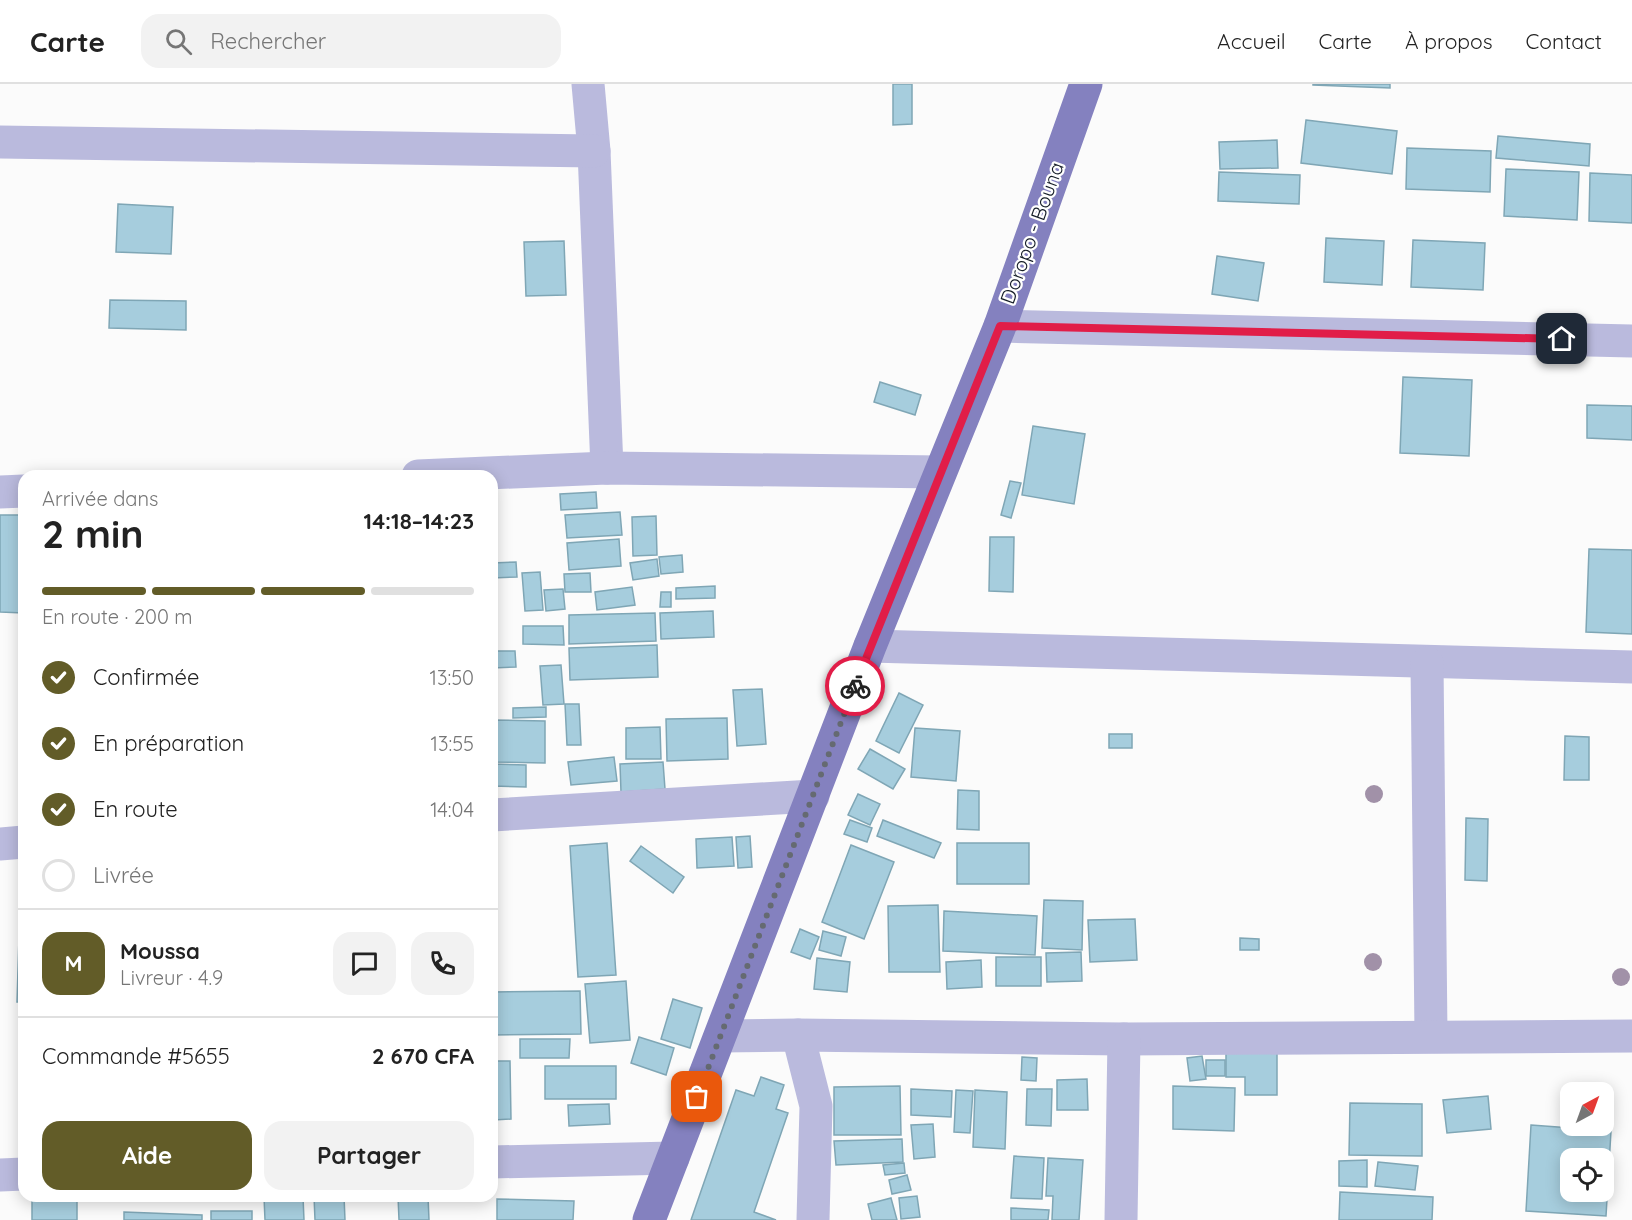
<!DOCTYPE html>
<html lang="fr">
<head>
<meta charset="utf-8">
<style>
  :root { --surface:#fff; --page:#f2f2f2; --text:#222; --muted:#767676; --line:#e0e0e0; --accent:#625c28 }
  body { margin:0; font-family:Quicksand,sans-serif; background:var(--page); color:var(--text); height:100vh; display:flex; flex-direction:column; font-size:22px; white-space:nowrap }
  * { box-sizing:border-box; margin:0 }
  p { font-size:20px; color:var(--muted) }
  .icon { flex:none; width:33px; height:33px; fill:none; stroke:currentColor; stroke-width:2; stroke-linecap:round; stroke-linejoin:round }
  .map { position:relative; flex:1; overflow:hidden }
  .panel { position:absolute; left:18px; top:386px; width:480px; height:732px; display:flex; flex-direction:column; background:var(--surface); border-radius:18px; box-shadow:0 3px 15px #0003 }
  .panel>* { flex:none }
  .needle { width:39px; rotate:41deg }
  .controls { position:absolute; left:1560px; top:998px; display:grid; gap:12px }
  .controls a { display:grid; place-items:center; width:54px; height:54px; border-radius:12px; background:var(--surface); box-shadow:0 3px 15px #0003; font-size:30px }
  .pin { position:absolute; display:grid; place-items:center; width:51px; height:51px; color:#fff; margin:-26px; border-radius:12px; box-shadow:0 3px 9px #0006 }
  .courier { position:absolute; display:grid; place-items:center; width:60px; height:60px; margin:-30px; border:4px solid #e11d48; border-radius:50%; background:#fff; color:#222; box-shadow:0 2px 8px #0007 }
  .headline em { font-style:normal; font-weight:700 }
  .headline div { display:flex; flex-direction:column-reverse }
  .headline { display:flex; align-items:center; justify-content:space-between; height:102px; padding:0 24px }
  h1 { font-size:39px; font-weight:700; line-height:45px }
  .bar { display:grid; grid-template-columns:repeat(4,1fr); gap:9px 6px; align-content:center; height:72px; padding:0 24px }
  .bar i { height:8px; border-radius:4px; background:var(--line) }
  .bar .selected { background:var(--accent) }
  .bar p { grid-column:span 4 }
  .line { display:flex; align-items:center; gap:15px; padding:0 24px; border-top:2px solid var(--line) }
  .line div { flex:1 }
  .round { display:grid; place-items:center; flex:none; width:63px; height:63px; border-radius:18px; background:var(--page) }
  ol { padding:0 24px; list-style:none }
  li { display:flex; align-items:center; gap:18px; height:66px }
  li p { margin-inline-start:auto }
  li .icon { padding:6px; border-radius:50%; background:var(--accent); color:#fff; stroke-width:4 }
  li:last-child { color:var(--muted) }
  li i { width:33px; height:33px; border:3px solid var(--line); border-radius:50% }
  .cta { display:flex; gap:12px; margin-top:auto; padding:12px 24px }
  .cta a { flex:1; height:69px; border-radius:18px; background:var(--accent); color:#fff; font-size:24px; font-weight:700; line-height:69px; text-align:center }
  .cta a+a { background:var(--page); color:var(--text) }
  header { display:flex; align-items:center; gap:36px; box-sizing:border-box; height:84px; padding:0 30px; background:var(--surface); border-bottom:2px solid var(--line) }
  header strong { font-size:28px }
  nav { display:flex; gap:33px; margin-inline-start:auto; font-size:21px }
  .search { width:420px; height:54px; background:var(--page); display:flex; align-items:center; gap:15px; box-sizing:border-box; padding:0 21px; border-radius:18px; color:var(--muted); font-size:22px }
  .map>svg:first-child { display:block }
  .building { fill:#a6cddd; stroke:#7fa6b5; stroke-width:1.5; fill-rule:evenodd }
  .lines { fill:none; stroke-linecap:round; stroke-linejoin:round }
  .minor { stroke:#babadd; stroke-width:33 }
  .major { stroke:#8481bf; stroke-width:33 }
  .tree { fill:#a191a8 }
  .done { stroke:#656a71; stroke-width:6; stroke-dasharray:0 10.8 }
  .route { stroke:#e11d48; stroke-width:8 }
  .labels { text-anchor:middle; stroke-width:4.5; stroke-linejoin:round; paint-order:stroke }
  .street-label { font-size:20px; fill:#141c26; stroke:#fff }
</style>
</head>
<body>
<header>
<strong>Carte</strong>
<div class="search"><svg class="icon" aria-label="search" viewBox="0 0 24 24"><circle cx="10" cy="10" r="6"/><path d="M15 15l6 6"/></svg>Rechercher</div>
<nav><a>Accueil</a><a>Carte</a><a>À propos</a><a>Contact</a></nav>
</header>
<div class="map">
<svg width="1632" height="1136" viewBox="0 0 1632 1136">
  <rect width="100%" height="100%" fill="#fbfbfb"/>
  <g class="building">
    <path d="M893,0H912V40L893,41Z"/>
    <path d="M1313,0H1390V4L1313,1Z"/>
    <path d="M1306,36L1397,47L1392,90L1301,79Z"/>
    <path d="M1498,52L1590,60L1589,82L1496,74Z"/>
    <path d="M1277,56L1278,84L1220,85L1219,58Z"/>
    <path d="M1407,64L1491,67L1490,108L1406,105Z"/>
    <path d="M1506,85L1579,88L1577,136L1504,132Z"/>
    <path d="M1219,88L1300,91L1299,120L1218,117Z"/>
    <path d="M1590,89L1632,91V139L1589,137Z"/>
    <path d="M118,120L173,123L171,170L116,168Z"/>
    <path d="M1326,154L1384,157L1382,201L1324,198Z"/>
    <path d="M1413,156L1485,159L1483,206L1411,203Z"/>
    <path d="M564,157L566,211L526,212L524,158Z"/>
    <path d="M1217,172L1264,179L1258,217L1212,210Z"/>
    <path d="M110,216L186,217V246L109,244Z"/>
    <path d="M1403,293L1472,296L1469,372L1400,369Z"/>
    <path d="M880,298L921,311L915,331L874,318Z"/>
    <path d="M1587,321L1632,322V356L1587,354Z"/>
    <path d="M1033,342L1085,350L1074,420L1022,411Z"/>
    <path d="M1010,397L1021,399L1011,434L1001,431Z"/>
    <path d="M596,408L597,424L561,426L560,410Z"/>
    <path d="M620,428L622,451L567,454L565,431Z"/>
    <path d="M0,431H19L23,529L0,528Z"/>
    <path d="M656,432L657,471L633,472L632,433Z"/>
    <path d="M990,453H1014L1013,508L989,507Z"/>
    <path d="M619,455L621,482L569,486L567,459Z"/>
    <path d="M1589,465L1632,466V550L1586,548Z"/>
    <path d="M682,471L683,488L661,490L659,473Z"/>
    <path d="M657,475L659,492L633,496L630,479Z"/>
    <path d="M516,478L517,493L492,494V479Z"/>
    <path d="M540,488L543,526L525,527L522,489Z"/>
    <path d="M590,489L591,508H565L564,490Z"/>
    <path d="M715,502V514L676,515V504Z"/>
    <path d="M632,503L635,521L597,526L595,508Z"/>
    <path d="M563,505L565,525L546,527L544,506Z"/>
    <path d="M661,508H671V523H660Z"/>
    <path d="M713,527L714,553L661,555L660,529Z"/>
    <path d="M655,529L656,557L569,560V531Z"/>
    <path d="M523,542H563L564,561L523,560Z"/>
    <path d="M657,561L658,593L570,596L569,564Z"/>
    <path d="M492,567H515L516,583L492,584Z"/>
    <path d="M561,581L564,620L543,621L540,582Z"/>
    <path d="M762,605L766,660L737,662L733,606Z"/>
    <path d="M899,609L923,621L899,669L876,657Z"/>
    <path d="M565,620H579L581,661H567Z"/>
    <path d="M546,623V633L513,634V624Z"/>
    <path d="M727,634L728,675L667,677L666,635Z"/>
    <path d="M492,636L545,637V679L492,678Z"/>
    <path d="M660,643L661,675H626V644Z"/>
    <path d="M915,644L960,647L956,697L911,693Z"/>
    <rect x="1109" y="650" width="23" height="14"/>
    <path d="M1565,652L1589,653V696H1564Z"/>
    <path d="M870,665L905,685L893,705L858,685Z"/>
    <path d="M614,673L617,697L571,701L568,678Z"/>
    <path d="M663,678L665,705L621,708L620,680Z"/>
    <path d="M492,680L526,681V703L492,702Z"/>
    <path d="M958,706L979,707V746L957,745Z"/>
    <path d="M858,710L880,720L870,741L848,731Z"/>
    <path d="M1466,734L1488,735L1487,797L1465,796Z"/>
    <path d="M850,736L872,744L867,758L844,750Z"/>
    <path d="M883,736L941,759L934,774L877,752Z"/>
    <path d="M750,752L752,783L738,784L736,753Z"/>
    <path d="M732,753L734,782L697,784L696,755Z"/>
    <path d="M607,759L616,891L578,893L570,762Z"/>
    <rect x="957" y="759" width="72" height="41"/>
    <path d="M851,761L894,778L864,855L822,838Z"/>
    <path d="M641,762L684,793L673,809L630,777Z"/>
    <path d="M1044,816L1083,817L1082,866L1042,864Z"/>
    <path d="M938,821L940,888H889L888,822Z"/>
    <path d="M944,827L1037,832L1035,871L943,867Z"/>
    <path d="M1135,835L1137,876L1090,878L1088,836Z"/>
    <path d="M800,845L819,853L810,875L791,868Z"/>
    <path d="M823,847L846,853L841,872L819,866Z"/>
    <path d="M19,853H24V918H17Z"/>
    <path d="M1240,854L1259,855V866H1240Z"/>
    <path d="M1081,868L1082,897L1047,898L1046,869Z"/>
    <rect x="996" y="873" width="45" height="29"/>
    <path d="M817,874L850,878L847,908L814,905Z"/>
    <path d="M981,876L982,903L947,905L946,878Z"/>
    <path d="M626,897L630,956L590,959L585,900Z"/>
    <path d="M580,907L581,950L492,951V908Z"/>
    <path d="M673,915L702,924L690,964L661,955Z"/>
    <path d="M639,953L674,964L666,991L631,979Z"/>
    <path d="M520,955H570L569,974H520Z"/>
    <path d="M1226,969H1277V1011H1245V993H1226Z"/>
    <path d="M1202,972L1206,995L1190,997L1187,974Z"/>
    <path d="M1022,973L1037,974L1036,997L1021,996Z"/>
    <rect x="1206" y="976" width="19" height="16"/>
    <path d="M493,977H510L511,1035L494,1036Z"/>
    <rect x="545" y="982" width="71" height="33"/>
    <path d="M761,993L784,1001L776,1025L788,1029L754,1128L776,1136H691L736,1006L754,1012Z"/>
    <path d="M1087,995L1088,1026H1057V996Z"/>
    <path d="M900,1002L901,1051H834V1003Z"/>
    <path d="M1173,1002L1235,1004L1234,1047L1173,1045Z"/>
    <path d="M911,1005L952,1007L951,1033L911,1031Z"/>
    <path d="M1027,1005H1052L1051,1042L1026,1041Z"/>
    <path d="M956,1006L973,1007L970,1049L954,1048Z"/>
    <path d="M975,1006L1007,1008L1005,1065L973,1063Z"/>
    <path d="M1488,1012L1491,1045L1447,1049L1443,1016Z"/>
    <path d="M1350,1019L1422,1020V1072L1349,1071Z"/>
    <path d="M609,1020L610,1040L569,1042L568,1021Z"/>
    <path d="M933,1040L935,1073L914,1075L911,1041Z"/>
    <path d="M1531,1041L1611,1047L1606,1132L1526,1127ZM1570,1074H1604V1107H1570Z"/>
    <path d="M902,1055L903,1078L836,1081L834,1057Z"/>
    <path d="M1014,1072L1044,1074L1042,1115L1011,1114Z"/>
    <path d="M1048,1074L1083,1076L1079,1136H1052L1053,1112H1046Z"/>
    <path d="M1367,1076V1103L1339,1102V1077Z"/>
    <path d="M1378,1078L1418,1082L1415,1106L1375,1102Z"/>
    <path d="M904,1079L905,1089L885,1091L883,1081Z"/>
    <path d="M907,1091L911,1106L892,1110L889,1096Z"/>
    <path d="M1340,1108L1433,1113L1432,1136H1339Z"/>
    <rect x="32" y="1112" width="45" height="24"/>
    <path d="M314,1112H344L345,1136H315Z"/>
    <path d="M398,1112H428L429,1136H399Z"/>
    <path d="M917,1112L920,1133L901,1135L899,1114Z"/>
    <path d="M264,1113H303L304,1136H265Z"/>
    <path d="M891,1114L897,1136H872L868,1120Z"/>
    <path d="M497,1115L574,1117L573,1136H497Z"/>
    <path d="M1011,1124L1049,1126L1048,1136H1011Z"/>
    <rect x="211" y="1127" width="41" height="9"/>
    <path d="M124,1128L202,1131V1136H124Z"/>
  </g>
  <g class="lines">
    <g class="minor">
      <path d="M588,0L594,67L607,384"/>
      <path d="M0,58L594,67"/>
      <path d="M1000,242L1632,257"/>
      <path d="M418,392L607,384L940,388"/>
      <path d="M0,408L24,407"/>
      <path d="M870,562L1632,583"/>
      <path d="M1427,579L1431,951"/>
      <path d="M492,731L813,712"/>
      <path d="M0,760L24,758"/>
      <path d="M798,951L816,1022L813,1136"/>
      <path d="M721,952L798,951L1124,955L1632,952"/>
      <path d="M492,1078L673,1074"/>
      <path d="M0,1091L24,1090"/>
      <path d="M1121,1136L1124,955"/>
    </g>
    <path class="major" d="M649,1136L870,562L1000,242L1086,0"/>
  </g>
  <g class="tree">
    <circle cx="1374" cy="710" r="9"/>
    <circle cx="1373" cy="878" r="9"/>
    <circle cx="1621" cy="893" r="9"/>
  </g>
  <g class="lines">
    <path class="done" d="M697,1013L855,602"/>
    <path class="route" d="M855,602L1000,242L1562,255"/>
  </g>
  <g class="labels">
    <g class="street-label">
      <text transform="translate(1032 149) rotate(-70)" y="7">Doropo - Bouna</text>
    </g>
  </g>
</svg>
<div class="controls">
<a><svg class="needle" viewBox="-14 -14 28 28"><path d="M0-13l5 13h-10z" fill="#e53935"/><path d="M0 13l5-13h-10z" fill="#767676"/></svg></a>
<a><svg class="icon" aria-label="locate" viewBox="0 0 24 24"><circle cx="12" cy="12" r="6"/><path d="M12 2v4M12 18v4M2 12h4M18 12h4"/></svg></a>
</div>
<div class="pin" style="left:697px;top:1013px;background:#ea580c"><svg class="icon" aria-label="bag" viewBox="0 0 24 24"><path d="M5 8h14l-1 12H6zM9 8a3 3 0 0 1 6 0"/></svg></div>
<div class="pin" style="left:1562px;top:255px;background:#1f2937"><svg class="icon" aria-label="home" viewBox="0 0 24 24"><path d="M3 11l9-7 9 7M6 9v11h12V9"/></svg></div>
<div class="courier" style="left:855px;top:602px"><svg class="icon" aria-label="bike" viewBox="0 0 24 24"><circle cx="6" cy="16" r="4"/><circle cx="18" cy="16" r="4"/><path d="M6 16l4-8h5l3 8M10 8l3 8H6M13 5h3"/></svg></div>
<section class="panel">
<div class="headline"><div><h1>2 min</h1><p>Arrivée dans</p></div><em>14:18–14:23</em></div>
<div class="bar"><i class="selected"></i><i class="selected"></i><i class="selected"></i><i></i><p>En route · 200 m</p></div>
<ol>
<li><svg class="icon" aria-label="check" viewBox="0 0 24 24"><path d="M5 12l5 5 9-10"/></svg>Confirmée<p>13:50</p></li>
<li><svg class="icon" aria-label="check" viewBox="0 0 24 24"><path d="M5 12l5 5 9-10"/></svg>En préparation<p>13:55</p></li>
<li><svg class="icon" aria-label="check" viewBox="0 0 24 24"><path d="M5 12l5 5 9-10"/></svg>En route<p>14:04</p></li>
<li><i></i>Livrée</li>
</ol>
<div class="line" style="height:108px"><b class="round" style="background:var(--accent);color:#fff">M</b><div><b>Moussa</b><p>Livreur · 4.9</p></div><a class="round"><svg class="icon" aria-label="chat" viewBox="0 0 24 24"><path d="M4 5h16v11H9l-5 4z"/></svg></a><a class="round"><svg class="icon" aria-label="phone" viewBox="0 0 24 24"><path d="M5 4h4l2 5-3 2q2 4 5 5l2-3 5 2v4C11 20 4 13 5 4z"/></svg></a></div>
<div class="line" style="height:78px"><div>Commande #5655</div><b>2 670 CFA</b></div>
<div class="cta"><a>Aide</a><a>Partager</a></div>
</section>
</div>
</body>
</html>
